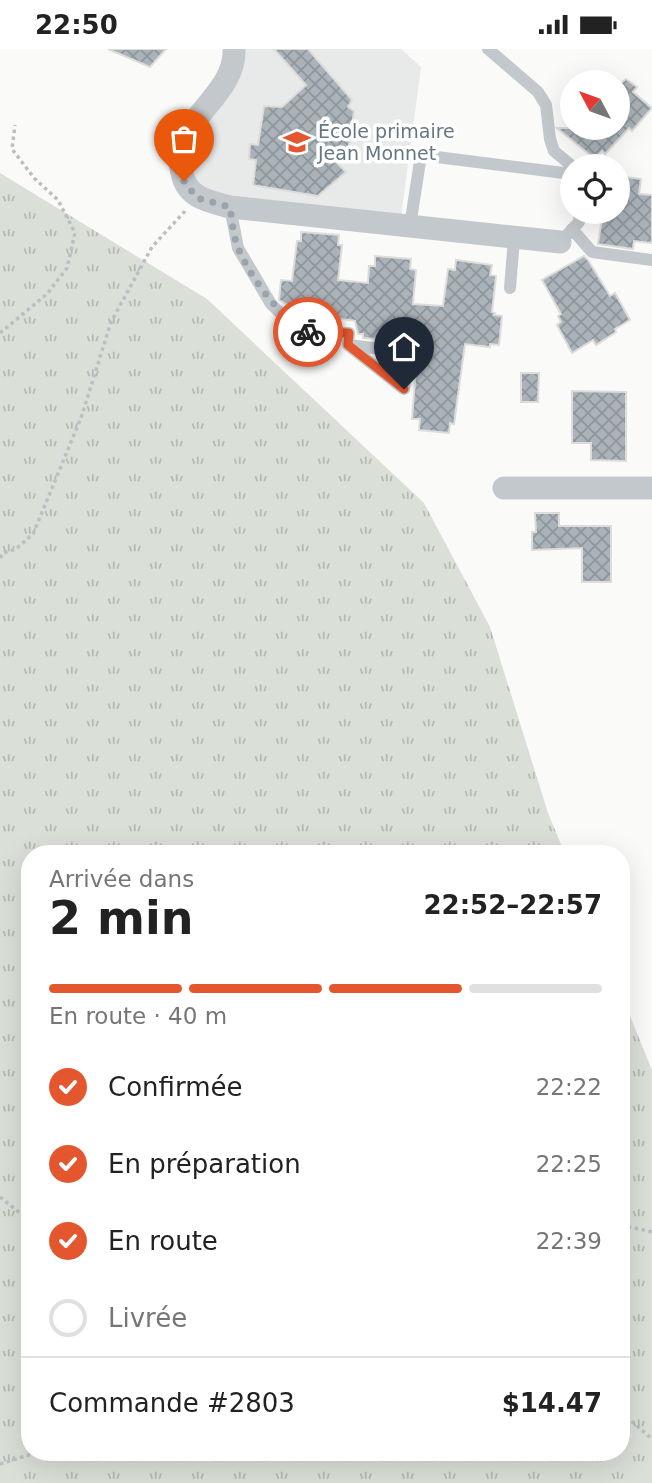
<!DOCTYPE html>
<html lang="fr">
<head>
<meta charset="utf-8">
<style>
  :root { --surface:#fff; --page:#f6f6f6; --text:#222; --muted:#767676; --line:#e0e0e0; --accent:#e4572e }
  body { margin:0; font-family:"DejaVu Sans",sans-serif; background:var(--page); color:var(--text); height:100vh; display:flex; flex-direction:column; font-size:26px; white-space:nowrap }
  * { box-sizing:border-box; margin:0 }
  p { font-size:23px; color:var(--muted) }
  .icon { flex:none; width:38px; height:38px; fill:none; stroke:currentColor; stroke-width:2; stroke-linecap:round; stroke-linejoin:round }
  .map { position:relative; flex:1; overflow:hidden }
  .panel { position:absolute; left:21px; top:796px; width:609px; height:616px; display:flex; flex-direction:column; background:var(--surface); border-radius:28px; box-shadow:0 7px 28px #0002 }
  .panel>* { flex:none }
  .needle { width:46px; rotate:311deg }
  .fabs { position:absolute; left:560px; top:21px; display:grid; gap:14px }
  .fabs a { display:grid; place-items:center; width:70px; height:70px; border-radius:50%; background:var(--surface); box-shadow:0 7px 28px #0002; font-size:35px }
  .pin { position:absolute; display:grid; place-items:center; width:60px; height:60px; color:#fff; margin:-72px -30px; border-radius:50% 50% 50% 0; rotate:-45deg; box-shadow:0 0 7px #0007 }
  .pin .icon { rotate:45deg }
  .courier { position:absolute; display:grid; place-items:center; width:70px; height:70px; margin:-35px; border:5px solid #e4572e; border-radius:50%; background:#fff; color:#222; box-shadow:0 2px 9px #0007 }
  .headline em { font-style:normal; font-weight:600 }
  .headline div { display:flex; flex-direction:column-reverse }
  .headline { display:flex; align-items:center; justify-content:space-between; height:119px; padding:0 28px }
  h1 { font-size:46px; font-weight:600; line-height:52px }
  .bar { display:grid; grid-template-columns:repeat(4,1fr); gap:10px 7px; align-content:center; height:84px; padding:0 28px }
  .bar i { height:9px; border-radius:5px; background:var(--line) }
  .bar .selected { background:var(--accent) }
  .bar p { grid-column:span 4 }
  .line { display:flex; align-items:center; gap:18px; padding:0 28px; border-top:2px solid var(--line) }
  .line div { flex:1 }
  ol { padding:0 28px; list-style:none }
  li { display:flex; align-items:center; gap:21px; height:77px }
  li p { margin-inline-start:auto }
  li .icon { padding:7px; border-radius:50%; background:var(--accent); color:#fff; stroke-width:4 }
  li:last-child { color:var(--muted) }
  li i { width:38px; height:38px; border:4px solid var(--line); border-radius:50% }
  .status { display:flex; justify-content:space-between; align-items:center; height:49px; padding:0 35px; background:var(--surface); direction:ltr }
  .status svg { height:19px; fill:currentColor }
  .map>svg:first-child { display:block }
  .built { fill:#e8e9e9 }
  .grass { fill:url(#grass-tufts) }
  .building { fill:url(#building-cross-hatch); stroke:#dcdcda; stroke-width:2 }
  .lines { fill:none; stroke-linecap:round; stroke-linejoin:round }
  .path { stroke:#bbbfc2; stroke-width:3.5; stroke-dasharray:3.5 3.5; stroke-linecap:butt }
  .service { stroke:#c3c8cc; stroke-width:12 }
  .minor { stroke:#c3c8cc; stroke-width:23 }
  .done { stroke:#99a4ac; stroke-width:7; stroke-dasharray:0 12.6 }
  .route { stroke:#e4572e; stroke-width:9 }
  .labels { text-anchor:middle; stroke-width:7; stroke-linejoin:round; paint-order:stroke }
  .poi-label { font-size:19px; fill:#657683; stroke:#fff; text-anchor:start }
</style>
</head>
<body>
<div class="status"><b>22:50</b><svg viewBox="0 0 49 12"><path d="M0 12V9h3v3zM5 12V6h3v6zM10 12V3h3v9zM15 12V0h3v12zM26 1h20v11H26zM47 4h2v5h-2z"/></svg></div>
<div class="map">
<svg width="652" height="1434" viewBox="0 0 652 1434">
  <defs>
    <pattern id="grass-tufts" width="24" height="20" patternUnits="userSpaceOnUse" patternTransform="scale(1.75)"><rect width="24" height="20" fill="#dadfd7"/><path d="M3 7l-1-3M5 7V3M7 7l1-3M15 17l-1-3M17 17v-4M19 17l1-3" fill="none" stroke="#b4b9b4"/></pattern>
    <pattern id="building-cross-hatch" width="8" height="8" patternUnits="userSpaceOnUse" patternTransform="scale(1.75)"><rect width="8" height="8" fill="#aab3b9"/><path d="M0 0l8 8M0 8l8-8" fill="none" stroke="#8e969c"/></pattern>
  </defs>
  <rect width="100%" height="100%" fill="#fafaf8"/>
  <path class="built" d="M234,0H401L421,18L400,176L230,158L184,132L188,82Z"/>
  <path class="grass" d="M0,124L207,250L424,454L490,578L548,764L565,805H30V1404H621V945L652,1021V1434H0Z"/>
  <g class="building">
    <path d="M108,0H166L150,18Z"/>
    <path d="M274,0H308L352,51L348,58L354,62L348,103L335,112L346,123L318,147L253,136L256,111L249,110L250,95L258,96L264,57L282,58L306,36Z"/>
    <path d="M626,30L637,38L633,43L652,59L632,82L629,79L605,105L602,102L595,110L557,79H618V31L621,34Z"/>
    <path d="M618,127L641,130L639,145L652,146V194L634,192L633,200L598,195L603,163H618Z"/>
    <path d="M301,183L339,186L338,196H342L338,231L368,234L369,217H375V207L411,210L410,220L416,221L413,255L443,257L448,220L455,221L456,211L492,216L490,226L496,227L492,263L495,264L494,266L502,267L499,296L490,295V298L465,295L454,375L450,374L449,384L419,381L420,370H412L418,293L363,289V285H358L355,272L292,263L288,256L279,251L281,231L292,232L297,192H301Z"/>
    <path d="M584,207L588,211L610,247L615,244L630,271L615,280L616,283L596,296L593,291L572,304L557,276L561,273L558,267L561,265L542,231Z"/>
    <path d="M521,324H539L538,353H521Z"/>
    <path d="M572,342L626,343V412L591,411V394H572Z"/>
    <path d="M535,464H559V477H611V533H582V499L532,501V483H536Z"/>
  </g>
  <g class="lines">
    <g class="path">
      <path d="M0,284L47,245L67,219L75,184L58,151L34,129L12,100L15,76"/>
      <path d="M0,509L3,504L16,500L33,485L81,369L111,273L152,198L186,161"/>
      <path d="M0,1148L30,1172"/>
      <path d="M621,1180L631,1178L652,1183"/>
      <path d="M621,1363L652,1390"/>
      <path d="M0,1415L35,1404"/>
    </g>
    <g class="service">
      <path d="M488,0L538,43L546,56L550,90L554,102L572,117"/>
      <path d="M230,158L238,199L271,255L300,283L349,284L348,296L407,303L404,340L348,296"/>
      <path d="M410,177L421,106L572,125"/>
      <path d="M572,180L592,203L652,211"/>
      <path d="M567,186L579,173L580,163"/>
      <path d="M510,239L514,190"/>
    </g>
    <g class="minor">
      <path d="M234,0C236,41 188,65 179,102C178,109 181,117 182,124C187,149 208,152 230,158L560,193"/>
      <path d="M504,439H652"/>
    </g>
  </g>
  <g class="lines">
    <path class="done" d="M184,132L197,149L230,158C232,171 233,188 239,201C253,233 276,259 300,283H308"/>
    <path class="route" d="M308,283L349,284L348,296L404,340"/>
  </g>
  <defs>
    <symbol id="school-bare" viewBox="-9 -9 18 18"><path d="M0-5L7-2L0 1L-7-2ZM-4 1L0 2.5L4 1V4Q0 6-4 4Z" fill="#e4572e" stroke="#fff" stroke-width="2.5" paint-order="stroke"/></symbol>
  </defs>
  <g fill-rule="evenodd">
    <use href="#school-bare" x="278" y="74" width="38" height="38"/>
  </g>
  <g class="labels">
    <g class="poi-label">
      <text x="318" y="89">École primaire<tspan x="318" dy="22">Jean Monnet</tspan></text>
    </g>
  </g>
</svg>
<div class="fabs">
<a><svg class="needle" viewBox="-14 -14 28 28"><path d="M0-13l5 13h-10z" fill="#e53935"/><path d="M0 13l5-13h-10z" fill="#767676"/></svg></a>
<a><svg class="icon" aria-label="locate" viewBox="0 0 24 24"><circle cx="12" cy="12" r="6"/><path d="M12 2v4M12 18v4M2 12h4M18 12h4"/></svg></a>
</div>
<div class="pin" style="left:184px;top:132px;background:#ea580c"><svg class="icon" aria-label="bag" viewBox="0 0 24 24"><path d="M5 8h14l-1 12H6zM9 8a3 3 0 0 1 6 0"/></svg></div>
<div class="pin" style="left:404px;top:340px;background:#1f2937"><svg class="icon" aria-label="home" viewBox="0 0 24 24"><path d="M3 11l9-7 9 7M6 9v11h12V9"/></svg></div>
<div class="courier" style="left:308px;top:283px"><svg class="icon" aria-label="bike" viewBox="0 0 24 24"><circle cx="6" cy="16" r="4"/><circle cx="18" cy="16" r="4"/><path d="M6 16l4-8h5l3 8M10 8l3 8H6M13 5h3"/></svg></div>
<section class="panel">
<div class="headline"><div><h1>2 min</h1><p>Arrivée dans</p></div><em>22:52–22:57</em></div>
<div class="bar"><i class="selected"></i><i class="selected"></i><i class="selected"></i><i></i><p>En route · 40 m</p></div>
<ol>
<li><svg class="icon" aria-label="check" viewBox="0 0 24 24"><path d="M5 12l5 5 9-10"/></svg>Confirmée<p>22:22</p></li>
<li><svg class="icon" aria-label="check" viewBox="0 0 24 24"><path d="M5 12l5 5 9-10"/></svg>En préparation<p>22:25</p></li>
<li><svg class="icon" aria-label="check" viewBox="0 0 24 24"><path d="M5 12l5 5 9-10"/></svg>En route<p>22:39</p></li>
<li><i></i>Livrée</li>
</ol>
<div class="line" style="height:91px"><div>Commande #2803</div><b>$14.47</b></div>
</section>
</div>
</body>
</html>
